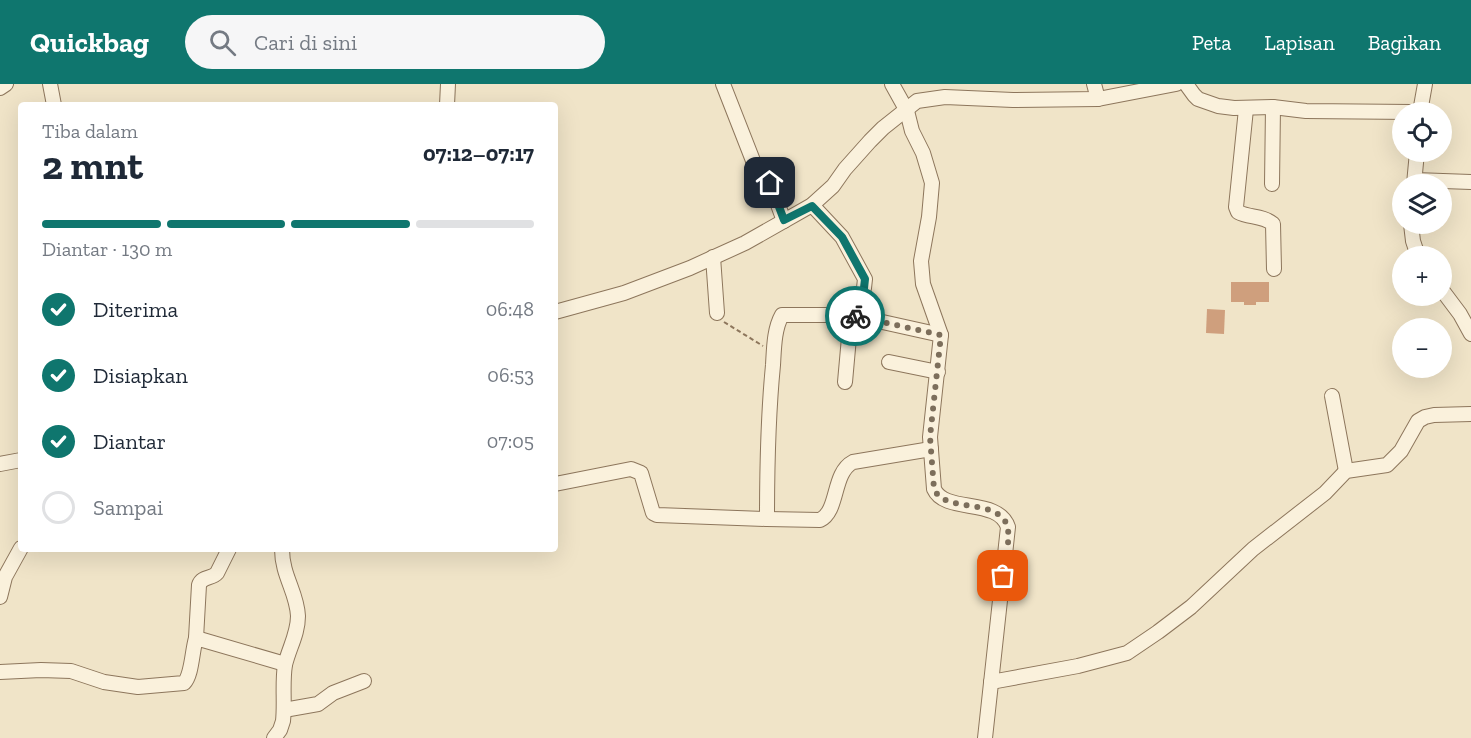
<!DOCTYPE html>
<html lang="id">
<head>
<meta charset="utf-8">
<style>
  :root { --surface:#fff; --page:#f6f6f7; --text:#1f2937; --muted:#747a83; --line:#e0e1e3; --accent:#0f766e }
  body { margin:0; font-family:"Zilla Slab",serif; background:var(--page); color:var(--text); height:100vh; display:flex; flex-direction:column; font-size:22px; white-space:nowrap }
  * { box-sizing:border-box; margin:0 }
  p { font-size:20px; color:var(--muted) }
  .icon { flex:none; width:33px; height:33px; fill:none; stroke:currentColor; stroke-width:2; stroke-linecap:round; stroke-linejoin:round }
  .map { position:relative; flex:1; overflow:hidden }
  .panel { position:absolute; left:18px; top:18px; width:540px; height:450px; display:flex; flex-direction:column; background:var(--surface); border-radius:6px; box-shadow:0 6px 24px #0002 }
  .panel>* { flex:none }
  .buttons { position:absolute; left:1392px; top:18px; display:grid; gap:12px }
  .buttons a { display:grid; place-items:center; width:60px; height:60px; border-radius:50%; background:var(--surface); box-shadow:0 6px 24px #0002; font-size:30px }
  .pin { position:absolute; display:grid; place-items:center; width:51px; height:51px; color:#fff; margin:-26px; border-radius:12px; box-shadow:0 3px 9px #0006 }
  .courier { position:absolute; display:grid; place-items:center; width:60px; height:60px; margin:-30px; border:4px solid #0f766e; border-radius:50%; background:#fff; color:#222; box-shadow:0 2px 8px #0007 }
  .summary em { font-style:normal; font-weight:800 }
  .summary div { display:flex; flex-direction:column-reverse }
  .summary { display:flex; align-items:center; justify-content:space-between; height:102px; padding:0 24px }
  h1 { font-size:39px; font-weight:800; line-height:45px }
  .bar { display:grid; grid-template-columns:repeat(4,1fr); gap:9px 6px; align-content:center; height:72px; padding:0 24px }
  .bar i { height:8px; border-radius:4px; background:var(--line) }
  .bar .on { background:var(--accent) }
  .bar p { grid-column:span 4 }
  ol { padding:0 24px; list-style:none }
  li { display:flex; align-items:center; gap:18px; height:66px }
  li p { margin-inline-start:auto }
  li .icon { padding:6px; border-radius:50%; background:var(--accent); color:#fff; stroke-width:4 }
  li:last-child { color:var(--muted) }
  li i { width:33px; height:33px; border:3px solid var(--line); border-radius:50% }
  header { display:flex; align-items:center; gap:36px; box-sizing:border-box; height:84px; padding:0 30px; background:var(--accent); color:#fff }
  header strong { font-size:28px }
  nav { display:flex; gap:33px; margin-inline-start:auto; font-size:21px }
  .search { width:420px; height:54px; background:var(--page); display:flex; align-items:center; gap:15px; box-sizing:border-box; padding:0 21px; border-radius:33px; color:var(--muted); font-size:22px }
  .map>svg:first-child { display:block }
  .building { fill:#cf9f7d }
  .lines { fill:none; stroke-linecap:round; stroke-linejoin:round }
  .minor-casing { stroke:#8d765c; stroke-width:16 }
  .path { stroke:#8d765c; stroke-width:2; stroke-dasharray:4.5 3; stroke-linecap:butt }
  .minor { stroke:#faf1dc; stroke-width:14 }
  .done { stroke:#7c6e5b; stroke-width:6; stroke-dasharray:0 10.8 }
  .route { stroke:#0f766e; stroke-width:8 }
</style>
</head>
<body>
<header>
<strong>Quickbag</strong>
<div class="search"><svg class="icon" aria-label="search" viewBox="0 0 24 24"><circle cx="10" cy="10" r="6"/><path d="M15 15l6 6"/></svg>Cari di sini</div>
<nav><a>Peta</a><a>Lapisan</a><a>Bagikan</a></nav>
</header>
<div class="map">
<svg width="1471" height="654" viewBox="0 0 1471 654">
  <rect width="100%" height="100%" fill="#f0e4c8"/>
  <g class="building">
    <path d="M1231,198H1269V218H1256V221H1244V218H1231Z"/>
    <path d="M1207,225L1225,226L1224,250L1206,249Z"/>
  </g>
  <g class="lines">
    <defs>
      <g id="minor">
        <path d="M50,0L54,21"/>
        <path d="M723,0L759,92L770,99L784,137"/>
        <path d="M892,0L907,27L912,47L923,69L932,99L929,133L921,177L923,200L941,251L930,353L934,405C945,430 998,413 1008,443L985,654"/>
        <path d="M1094,0L1098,15"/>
        <path d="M1186,0L1194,11L1198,15L1218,22L1234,24L1273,23L1306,27L1411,28"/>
        <path d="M0,4L6,0"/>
        <path d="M447,21L448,0"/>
        <path d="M1246,25L1236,123L1238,128C1249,134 1262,131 1273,140L1274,185"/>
        <path d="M1420,28L1425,0"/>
        <path d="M1415,96L1471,98"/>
        <path d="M1272,100L1273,23"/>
        <path d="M1414,100L1417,68"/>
        <path d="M812,121L842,153L865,195L864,204L851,231L845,298"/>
        <path d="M1411,140L1413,157L1418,172"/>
        <path d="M713,173L717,229"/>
        <path d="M1442,206L1460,230L1471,250"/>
        <path d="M555,228L624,209L690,184L745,159L812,121L833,102L845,85L870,57L883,44L917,17L945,13L1013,16L1098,15L1176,0"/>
        <path d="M889,278L938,288"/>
        <path d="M1332,312L1346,387"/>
        <path d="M0,380L21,376"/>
        <path d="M555,400L631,385L641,389L653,429L657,431L767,435C767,383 768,332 773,281C774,265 774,245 782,231H851L941,251"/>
        <path d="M767,435L820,436C839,427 832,389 853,378L931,365"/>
        <path d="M0,513L5,493L21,464"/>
        <path d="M196,554L199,501C202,492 212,495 217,489L229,465"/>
        <path d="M0,588L41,586L71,587L104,598L138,603L184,599C192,591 192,567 196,554L285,580"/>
        <path d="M991,598L1078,582L1127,569L1158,548L1191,523L1253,465L1325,409L1346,387L1387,381L1401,367L1418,337L1425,333L1434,331L1471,330"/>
        <path d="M284,626L318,620L333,609L364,597"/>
        <path d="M274,654L280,646L283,637C285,619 282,599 285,581C289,564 298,550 298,532C297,508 282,492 282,465"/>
      </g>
    </defs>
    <use href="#minor" class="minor-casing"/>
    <path class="path" d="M724,238L763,262"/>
    <use href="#minor" class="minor"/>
  </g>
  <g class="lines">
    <path class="done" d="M855,232L941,251L930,353L934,405C944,429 997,414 1007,441C1011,453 1005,479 1003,492"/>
    <path class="route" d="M770,99L784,136L812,122L842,153L865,195L864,204L851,231L855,232"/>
  </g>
</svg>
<div class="buttons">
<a><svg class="icon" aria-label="locate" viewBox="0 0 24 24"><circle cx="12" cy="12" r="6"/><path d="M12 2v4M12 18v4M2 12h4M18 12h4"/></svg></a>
<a><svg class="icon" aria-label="layers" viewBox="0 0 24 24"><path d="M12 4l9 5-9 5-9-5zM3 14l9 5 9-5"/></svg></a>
<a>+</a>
<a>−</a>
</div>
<div class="pin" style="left:1003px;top:492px;background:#ea580c"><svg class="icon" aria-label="bag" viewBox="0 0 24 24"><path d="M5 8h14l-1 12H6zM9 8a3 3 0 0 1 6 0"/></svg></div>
<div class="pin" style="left:770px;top:99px;background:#1f2937"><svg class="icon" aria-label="home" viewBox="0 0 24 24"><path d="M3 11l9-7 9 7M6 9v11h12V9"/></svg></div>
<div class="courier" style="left:855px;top:232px"><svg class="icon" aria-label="bike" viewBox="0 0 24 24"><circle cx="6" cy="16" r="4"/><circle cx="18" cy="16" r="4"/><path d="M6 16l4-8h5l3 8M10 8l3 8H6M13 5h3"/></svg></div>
<section class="panel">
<div class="summary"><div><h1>2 mnt</h1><p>Tiba dalam</p></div><em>07:12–07:17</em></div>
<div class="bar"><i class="on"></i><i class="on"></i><i class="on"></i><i></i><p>Diantar · 130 m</p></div>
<ol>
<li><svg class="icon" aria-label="check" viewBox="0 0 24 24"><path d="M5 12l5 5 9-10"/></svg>Diterima<p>06:48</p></li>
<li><svg class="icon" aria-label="check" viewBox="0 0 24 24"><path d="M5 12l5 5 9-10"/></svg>Disiapkan<p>06:53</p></li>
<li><svg class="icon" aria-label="check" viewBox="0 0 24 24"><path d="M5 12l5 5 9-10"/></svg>Diantar<p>07:05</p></li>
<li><i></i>Sampai</li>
</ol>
</section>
</div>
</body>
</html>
